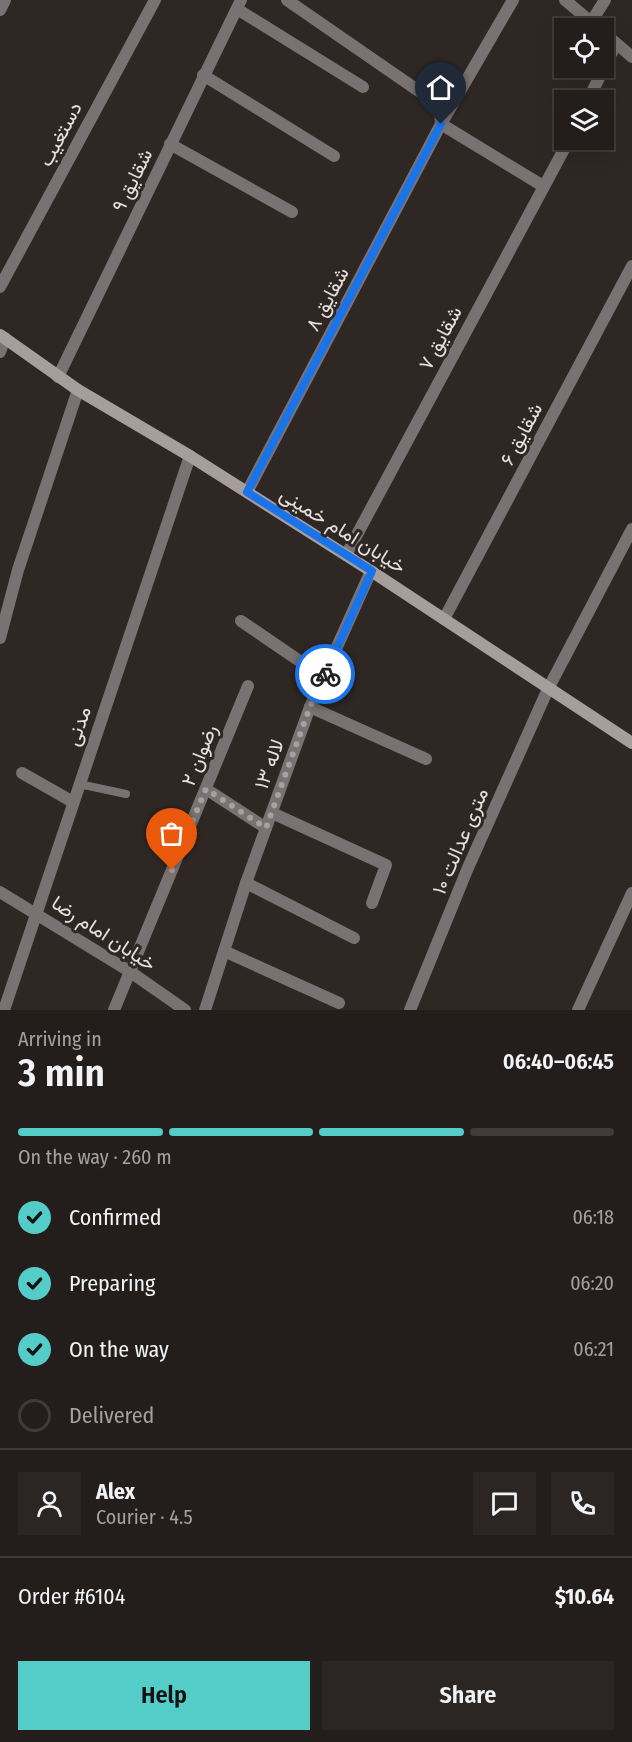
<!DOCTYPE html>
<html lang="en">
<head>
<meta charset="utf-8">
<style>
  :root { --surface:#231d1b; --page:#2b2624; --text:#f1f3f6; --muted:#a3a2a3; --line:#403b3a; --accent:#54cdc8 }
  body { margin:0; font-family:"Fira Sans Condensed",Vazirmatn,sans-serif; background:var(--page); color:var(--text); height:100vh; display:flex; flex-direction:column; font-size:22px; white-space:nowrap }
  * { box-sizing:border-box; margin:0 }
  p { font-size:20px; color:var(--muted) }
  .icon { flex:none; width:33px; height:33px; fill:none; stroke:currentColor; stroke-width:2; stroke-linecap:round; stroke-linejoin:round }
  .map { position:relative; height:1010px; overflow:hidden }
  .side { display:flex; flex-direction:column; background:var(--surface); flex:1 }
  .side>* { flex:none }
  .fabs { position:absolute; left:554px; top:18px; display:grid; gap:12px }
  .fabs a { display:grid; place-items:center; width:60px; height:60px; border-radius:0px; background:var(--surface); box-shadow:0 6px 24px #0002,0 0 0 2px var(--line); font-size:30px }
  .pin { position:absolute; display:grid; place-items:center; width:51px; height:51px; color:#fff; margin:-62px -26px; border-radius:50% 50% 50% 0; rotate:-45deg; box-shadow:0 0 6px #0007 }
  .pin .icon { rotate:45deg }
  .courier { position:absolute; display:grid; place-items:center; width:60px; height:60px; margin:-30px; border:4px solid #1a73e8; border-radius:50%; background:#fff; color:#222; box-shadow:0 2px 8px #0007 }
  .headline em { font-style:normal; font-weight:600 }
  .headline div { display:flex; flex-direction:column-reverse }
  .headline { display:flex; align-items:center; justify-content:space-between; height:102px; padding:0 18px }
  h1 { font-size:39px; font-weight:600; line-height:45px }
  .bar { display:grid; grid-template-columns:repeat(4,1fr); gap:9px 6px; align-content:center; height:72px; padding:0 18px }
  .bar i { height:8px; border-radius:4px; background:var(--line) }
  .bar .current { background:var(--accent) }
  .bar p { grid-column:span 4 }
  .line { display:flex; align-items:center; gap:15px; padding:0 18px; border-top:2px solid var(--line) }
  .line div { flex:1 }
  .round { display:grid; place-items:center; flex:none; width:63px; height:63px; border-radius:0px; background:var(--page) }
  ol { padding:0 18px; list-style:none }
  li { display:flex; align-items:center; gap:18px; height:66px }
  li p { margin-inline-start:auto }
  li .icon { padding:6px; border-radius:50%; background:var(--accent); color:#111; stroke-width:4 }
  li:last-child { color:var(--muted) }
  li i { width:33px; height:33px; border:3px solid var(--line); border-radius:50% }
  .action { display:flex; gap:12px; margin-top:auto; padding:12px 18px }
  .action a { flex:1; height:69px; border-radius:0px; background:var(--accent); color:#111; font-size:24px; font-weight:600; line-height:69px; text-align:center }
  .action a+a { background:var(--page); color:var(--text) }
  .map>svg:first-child { display:block }
  .lines { fill:none; stroke-linecap:round; stroke-linejoin:round }
  .service { stroke:#787372; stroke-width:8 }
  .minor { stroke:#787372; stroke-width:12 }
  .tertiary { stroke:#787372; stroke-width:12 }
  .secondary { stroke:#a59e9c; stroke-width:12 }
  .done { stroke:#a6a09e; stroke-width:6; stroke-dasharray:0 10.8 }
  .route { stroke:#1a73e8; stroke-width:8 }
  .labels { text-anchor:middle; stroke-width:6; stroke-linejoin:round; paint-order:stroke }
  .street-label { font-size:20px; fill:#e6e1df; stroke:#2f2724 }
</style>
</head>
<body>
<div class="map">
<svg width="632" height="1010" viewBox="0 0 632 1010">
  <rect width="100%" height="100%" fill="#2f2724"/>
  <g class="lines">
    <path class="service" d="M79,784L126,794"/>
    <g class="minor">
      <path d="M287,0L439,105L441,124"/>
      <path d="M565,0L598,28"/>
      <path d="M237,9L363,87"/>
      <path d="M0,10L5,0"/>
      <path d="M591,22L605,0"/>
      <path d="M603,32L632,57"/>
      <path d="M203,75L334,156"/>
      <path d="M588,100L616,44"/>
      <path d="M441,124L543,186"/>
      <path d="M170,144L292,212"/>
      <path d="M0,287L155,0"/>
      <path d="M0,352L5,338"/>
      <path d="M58,377L241,0"/>
      <path d="M247,492L441,124L513,0"/>
      <path d="M346,555L569,140"/>
      <path d="M444,619L632,266"/>
      <path d="M241,621L323,677"/>
      <path d="M0,638L18,570L78,390"/>
      <path d="M310,707L426,759"/>
      <path d="M22,773L73,802"/>
      <path d="M206,789L266,828"/>
      <path d="M272,813L386,865L372,903"/>
      <path d="M246,883L354,938"/>
      <path d="M224,951L339,1003"/>
      <path d="M4,1010L190,456"/>
      <path d="M114,1010L248,686"/>
      <path d="M205,1010L246,883L310,707L371,571"/>
      <path d="M410,1010L467,870L548,689L632,529"/>
      <path d="M578,1010L632,893"/>
    </g>
    <path class="tertiary" d="M0,892L129,971L185,1010"/>
    <path class="secondary" d="M0,335L78,390L190,456L371,571L632,743"/>
  </g>
  <g class="lines">
    <path class="done" d="M172,870L206,789L266,828L310,707L325,674"/>
    <path class="route" d="M325,674L372,571L247,492L441,124"/>
  </g>
  <g class="labels">
    <g class="street-label">
      <text transform="translate(60 134) rotate(-62)" y="7">دستغیب</text>
      <text transform="translate(132 180) rotate(-64)" y="7">شقایق ۹</text>
      <text transform="translate(327 299) rotate(-62)" y="7">شقایق ۸</text>
      <text transform="translate(440 338) rotate(-62)" y="7">شقایق ۷</text>
      <text transform="translate(521 434) rotate(-62)" y="7">شقایق ۶</text>
      <text transform="translate(343 530) rotate(32)" y="7">خیابان امام خمینی</text>
      <text transform="translate(78 726) rotate(-71)" y="7">مدنی</text>
      <text transform="translate(199 755) rotate(-68)" y="7">رضوان ۲</text>
      <text transform="translate(269 764) rotate(-70)" y="7">لاله ۱۳</text>
      <text transform="translate(460 841) rotate(-67)" y="7">۱۰ متری عدالت</text>
      <text transform="translate(104 933) rotate(33)" y="7">خیابان امام رضا</text>
    </g>
  </g>
</svg>
<div class="fabs">
<a><svg class="icon" aria-label="locate" viewBox="0 0 24 24"><circle cx="12" cy="12" r="6"/><path d="M12 2v4M12 18v4M2 12h4M18 12h4"/></svg></a>
<a><svg class="icon" aria-label="layers" viewBox="0 0 24 24"><path d="M12 4l9 5-9 5-9-5zM3 14l9 5 9-5"/></svg></a>
</div>
<div class="pin" style="left:172px;top:870px;background:#ea580c"><svg class="icon" aria-label="bag" viewBox="0 0 24 24"><path d="M5 8h14l-1 12H6zM9 8a3 3 0 0 1 6 0"/></svg></div>
<div class="pin" style="left:441px;top:124px;background:#1f2937"><svg class="icon" aria-label="home" viewBox="0 0 24 24"><path d="M3 11l9-7 9 7M6 9v11h12V9"/></svg></div>
<div class="courier" style="left:325px;top:674px"><svg class="icon" aria-label="bike" viewBox="0 0 24 24"><circle cx="6" cy="16" r="4"/><circle cx="18" cy="16" r="4"/><path d="M6 16l4-8h5l3 8M10 8l3 8H6M13 5h3"/></svg></div>
</div>
<section class="side">
<div class="headline"><div><h1>3 min</h1><p>Arriving in</p></div><em>06:40–06:45</em></div>
<div class="bar"><i class="current"></i><i class="current"></i><i class="current"></i><i></i><p>On the way · 260 m</p></div>
<ol>
<li><svg class="icon" aria-label="check" viewBox="0 0 24 24"><path d="M5 12l5 5 9-10"/></svg>Confirmed<p>06:18</p></li>
<li><svg class="icon" aria-label="check" viewBox="0 0 24 24"><path d="M5 12l5 5 9-10"/></svg>Preparing<p>06:20</p></li>
<li><svg class="icon" aria-label="check" viewBox="0 0 24 24"><path d="M5 12l5 5 9-10"/></svg>On the way<p>06:21</p></li>
<li><i></i>Delivered</li>
</ol>
<div class="line" style="height:108px"><a class="round"><svg class="icon" aria-label="person" viewBox="0 0 24 24"><circle cx="12" cy="8" r="4"/><path d="M4 21q1-7 8-7t8 7"/></svg></a><div><b>Alex</b><p>Courier · 4.5</p></div><a class="round"><svg class="icon" aria-label="chat" viewBox="0 0 24 24"><path d="M4 5h16v11H9l-5 4z"/></svg></a><a class="round"><svg class="icon" aria-label="phone" viewBox="0 0 24 24"><path d="M5 4h4l2 5-3 2q2 4 5 5l2-3 5 2v4C11 20 4 13 5 4z"/></svg></a></div>
<div class="line" style="height:78px"><div>Order #6104</div><b>$10.64</b></div>
<div class="action"><a>Help</a><a>Share</a></div>
</section>
</body>
</html>
